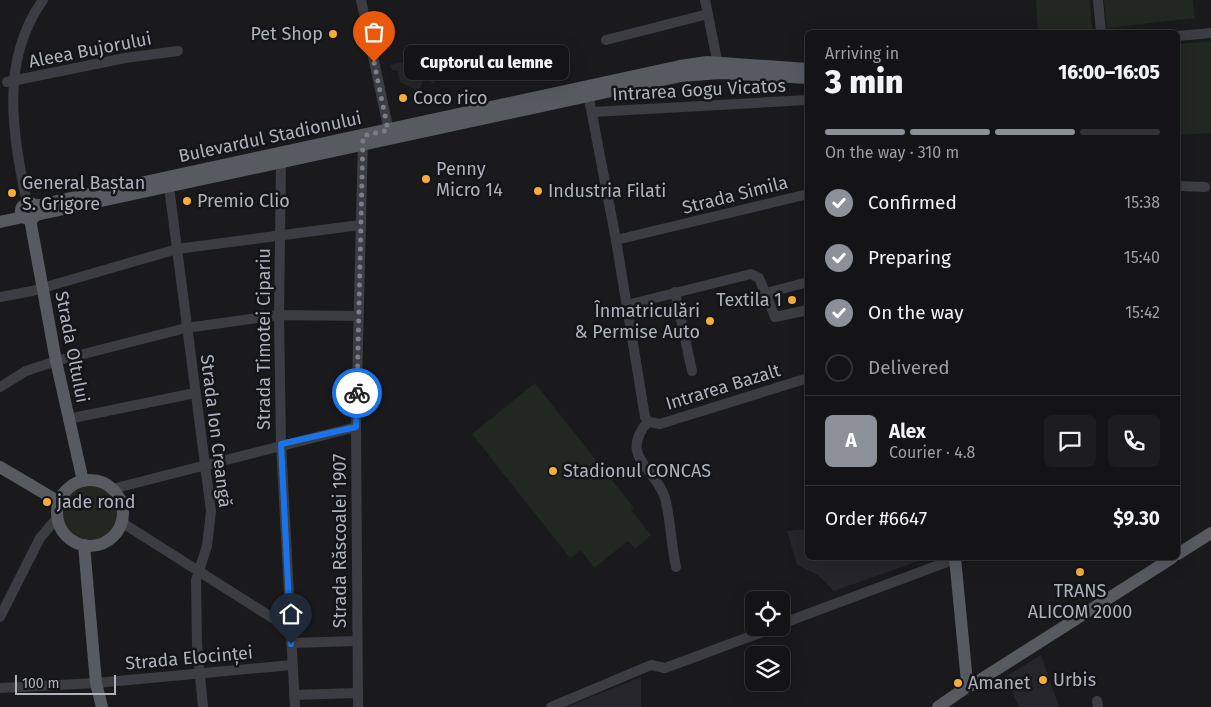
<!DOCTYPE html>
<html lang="en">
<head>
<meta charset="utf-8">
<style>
  :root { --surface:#141416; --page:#1d1d1f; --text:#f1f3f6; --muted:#9d9ea1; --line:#333335; --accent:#8c9099 }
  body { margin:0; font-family:"Fira Sans",sans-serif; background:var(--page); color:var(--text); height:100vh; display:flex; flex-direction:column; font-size:19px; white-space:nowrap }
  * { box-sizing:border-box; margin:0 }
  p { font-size:16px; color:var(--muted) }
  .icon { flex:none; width:28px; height:28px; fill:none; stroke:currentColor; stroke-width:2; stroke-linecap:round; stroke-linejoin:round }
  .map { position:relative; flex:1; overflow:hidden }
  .sheet { position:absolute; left:805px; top:30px; width:375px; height:530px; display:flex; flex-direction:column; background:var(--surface); border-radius:8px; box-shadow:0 5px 20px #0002,0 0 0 1px var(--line) }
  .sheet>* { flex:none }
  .buttons { position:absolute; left:745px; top:591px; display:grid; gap:10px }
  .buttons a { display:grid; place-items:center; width:45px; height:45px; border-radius:8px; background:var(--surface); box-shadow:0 5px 20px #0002,0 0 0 1px var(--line); font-size:25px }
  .scale { position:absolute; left:15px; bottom:12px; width:101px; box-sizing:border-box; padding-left:5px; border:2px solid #adb2bd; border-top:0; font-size:14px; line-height:18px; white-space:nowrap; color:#adb2bd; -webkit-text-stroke:4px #151518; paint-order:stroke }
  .pin { position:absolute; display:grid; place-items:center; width:42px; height:42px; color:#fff; margin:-51px -21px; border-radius:50% 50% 50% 0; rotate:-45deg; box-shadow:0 0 5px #0007 }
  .pin .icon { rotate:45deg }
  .courier { position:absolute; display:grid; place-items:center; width:50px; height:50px; margin:-25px; border:4px solid #1a73e8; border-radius:50%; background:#fff; color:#222; box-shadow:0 1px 6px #0007 }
  .bubble { position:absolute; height:35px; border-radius:8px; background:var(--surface); box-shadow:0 5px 20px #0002,0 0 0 1px var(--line); font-size:16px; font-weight:800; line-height:35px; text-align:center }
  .head em { font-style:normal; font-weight:800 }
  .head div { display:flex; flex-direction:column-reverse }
  .head { display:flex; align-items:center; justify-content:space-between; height:85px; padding:0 20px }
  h1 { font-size:32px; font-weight:800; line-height:38px }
  .bar { display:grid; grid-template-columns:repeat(4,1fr); gap:8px 5px; align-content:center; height:60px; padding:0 20px }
  .bar i { height:6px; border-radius:4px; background:var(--line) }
  .bar .on { background:var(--accent) }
  .bar p { grid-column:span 4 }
  .line { display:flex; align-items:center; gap:12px; padding:0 20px; border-top:1px solid var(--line) }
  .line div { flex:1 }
  .round { display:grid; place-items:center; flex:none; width:52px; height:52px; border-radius:8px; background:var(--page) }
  ol { padding:0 20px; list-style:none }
  li { display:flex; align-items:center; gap:15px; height:55px }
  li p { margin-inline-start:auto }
  li .icon { padding:5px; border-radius:50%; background:var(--accent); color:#fff; stroke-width:4 }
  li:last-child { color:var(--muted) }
  li i { width:28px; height:28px; border:2px solid var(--line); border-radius:50% }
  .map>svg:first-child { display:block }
  .built { fill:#26262a }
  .green { fill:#202821 }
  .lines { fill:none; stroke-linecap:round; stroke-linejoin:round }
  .minor { stroke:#3b3d42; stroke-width:10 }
  .major { stroke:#575a61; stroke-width:12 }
  .done { stroke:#7a7d85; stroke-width:5; stroke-dasharray:0 9 }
  .route { stroke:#1a73e8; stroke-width:6 }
  .poi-dot { fill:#f7ad38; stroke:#151518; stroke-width:2 }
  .labels { text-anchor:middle; stroke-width:5; stroke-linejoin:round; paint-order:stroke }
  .poi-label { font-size:18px; fill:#adb2bd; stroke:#151518; text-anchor:start }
  .street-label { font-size:18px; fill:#adb2bd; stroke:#151518 }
</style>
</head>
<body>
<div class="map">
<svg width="1211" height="707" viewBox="0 0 1211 707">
  <rect width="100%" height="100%" fill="#1a1a1d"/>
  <g class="built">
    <path d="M429,55L435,84L424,79L419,91L400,82L397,70L393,71L390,65L408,61L410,68L419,66L418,58Z"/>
    <path d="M807,529L808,558H927L834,591L818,575L797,565L787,531Z"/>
    <path d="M1041,655L1059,707H1019L1005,677Z"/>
    <path d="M641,677V707H566Z"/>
  </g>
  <g class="green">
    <path d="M1036,0H1090L1092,30L1038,32Z"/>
    <path d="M1104,0H1193L1195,18L1107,28Z"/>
    <path d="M1211,41V133L1178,135V44Z"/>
    <path d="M535,383L634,508L631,510L651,535L635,549L628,541L594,568L581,550L570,558L472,434Z"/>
    <circle cx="90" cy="513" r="33"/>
  </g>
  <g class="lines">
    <g class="minor">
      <path d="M361,0L390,136"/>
      <path d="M705,0L719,70"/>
      <path d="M1098,0L1101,32"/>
      <path d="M1178,36L1211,33"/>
      <path d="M606,40L708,14"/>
      <path d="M7,82L125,58L178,51"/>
      <path d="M587,88L616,240L645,417L649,422L660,424L808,378"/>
      <path d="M592,112L808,100"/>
      <path d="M281,163L279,315L281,444L295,707"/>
      <path d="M1178,186L1205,187"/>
      <path d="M169,187L211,511L207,546L196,580L197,644L203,707"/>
      <path d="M27,203C12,133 0,59 43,0"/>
      <path d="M616,240L808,194"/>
      <path d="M675,292L692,371"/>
      <path d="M766,293L808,282"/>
      <path d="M0,297L32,291L177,249L360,225"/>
      <path d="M627,305L751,274L759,278L775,317L808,310"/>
      <path d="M0,387L26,371L56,361L186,328L279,315L358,316"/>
      <path d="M68,419L195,393"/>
      <path d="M648,421C618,458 655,466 665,498C671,521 671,545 676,567"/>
      <path d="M112,489L356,427"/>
      <path d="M121,522L290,629"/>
      <path d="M0,617L40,538L57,518"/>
      <path d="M781,624L955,559"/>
      <path d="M291,643L356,641"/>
      <path d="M0,688L96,683L292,665"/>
      <path d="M294,695L358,693"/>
      <path d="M1097,701L1098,707"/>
      <path d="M358,707L356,427L363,138"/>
      <path d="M551,707L651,665L665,668L773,628"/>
    </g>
    <g class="major">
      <circle cx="29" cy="211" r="8"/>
      <path d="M34,206L680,66L707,62L808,69"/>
      <path d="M36,215L681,76L720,73L808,78"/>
      <path d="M30,219L56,361L83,481"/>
      <path d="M0,222L23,217"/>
      <path d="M0,467L59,502"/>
      <circle cx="90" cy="513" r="33"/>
      <path d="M84,545L96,683L102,707"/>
      <path d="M1178,554L1211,533"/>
      <path d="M955,558L967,682"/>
      <path d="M972,685L1172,558"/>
      <path d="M938,707L964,689"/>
    </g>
  </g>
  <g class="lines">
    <path class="done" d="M357,393L363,136L388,130L374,62"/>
    <path class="route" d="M291,644L281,444L356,427L357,393"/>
  </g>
  <g class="poi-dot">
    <circle cx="333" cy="34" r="5"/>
    <circle cx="403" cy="98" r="5"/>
    <circle cx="426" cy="179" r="5"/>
    <circle cx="538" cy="191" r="5"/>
    <circle cx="12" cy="193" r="5"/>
    <circle cx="187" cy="201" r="5"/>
    <circle cx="792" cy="300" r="5"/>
    <circle cx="710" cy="321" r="5"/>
    <circle cx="553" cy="471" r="5"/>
    <circle cx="47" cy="502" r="5"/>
    <circle cx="1080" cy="572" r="5"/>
    <circle cx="1043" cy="680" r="5"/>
    <circle cx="958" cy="683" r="5"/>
  </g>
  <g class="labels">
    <g class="poi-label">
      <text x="323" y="40" text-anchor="end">Pet Shop</text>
      <text x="413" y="104">Coco rico</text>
      <text x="436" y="175">Penny<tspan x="436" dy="21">Micro 14</tspan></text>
      <text x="22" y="189">General Baștan<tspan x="22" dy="21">S. Grigore</tspan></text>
      <text x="548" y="197">Industria Filati</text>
      <text x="197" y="207">Premio Clio</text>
      <text x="782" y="306" text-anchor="end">Textila 1</text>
      <text x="700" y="317" text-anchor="end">Înmatriculări<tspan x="700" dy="21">&amp; Permise Auto</tspan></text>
      <text x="563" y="477">Stadionul CONCAS</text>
      <text x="57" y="508">jade rond</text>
      <text x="1080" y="597" text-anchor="middle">TRANS<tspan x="1080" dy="21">ALICOM 2000</tspan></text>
      <text x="1053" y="686">Urbis</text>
      <text x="968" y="689">Amanet</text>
    </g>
    <g class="street-label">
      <text transform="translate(90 50) rotate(-11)" y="6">Aleea Bujorului</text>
      <text transform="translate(699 90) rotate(-3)" y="6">Intrarea Gogu Vicatos</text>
      <text transform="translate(270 137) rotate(-12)" y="6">Bulevardul Stadionului</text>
      <text transform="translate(735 195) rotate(-14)" y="6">Strada Simila</text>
      <text transform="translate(264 339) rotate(-90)" y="6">Strada Timotei Cipariu</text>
      <text transform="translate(72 347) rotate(79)" y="6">Strada Oltului</text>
      <text transform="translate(723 387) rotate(-17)" y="6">Intrarea Bazalt</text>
      <text transform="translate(216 431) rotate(83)" y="6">Strada Ion Creangă</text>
      <text transform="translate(340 541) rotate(-90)" y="6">Strada Răscoalei 1907</text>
      <text transform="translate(189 658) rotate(-5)" y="6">Strada Elocinței</text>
    </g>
  </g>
</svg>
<div class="buttons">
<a><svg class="icon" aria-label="locate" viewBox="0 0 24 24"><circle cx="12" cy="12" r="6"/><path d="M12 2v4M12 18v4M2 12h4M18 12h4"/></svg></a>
<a><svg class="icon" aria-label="layers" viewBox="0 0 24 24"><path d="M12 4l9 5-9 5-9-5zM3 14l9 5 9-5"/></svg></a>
</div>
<div class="scale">100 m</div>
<div class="pin" style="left:374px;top:62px;background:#ea580c"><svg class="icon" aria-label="bag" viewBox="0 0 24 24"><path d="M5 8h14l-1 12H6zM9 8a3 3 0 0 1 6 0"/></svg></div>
<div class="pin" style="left:291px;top:644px;background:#1f2937"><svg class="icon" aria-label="home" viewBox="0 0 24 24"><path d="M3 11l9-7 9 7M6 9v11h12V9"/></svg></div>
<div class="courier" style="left:357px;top:393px"><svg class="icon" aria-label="bike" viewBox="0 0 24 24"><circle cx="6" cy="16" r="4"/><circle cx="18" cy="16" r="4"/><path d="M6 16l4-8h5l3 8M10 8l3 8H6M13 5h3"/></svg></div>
<div class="bubble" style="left:404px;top:45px;width:165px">Cuptorul cu lemne</div>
<section class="sheet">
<div class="head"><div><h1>3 min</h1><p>Arriving in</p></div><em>16:00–16:05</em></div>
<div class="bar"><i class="on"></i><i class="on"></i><i class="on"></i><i></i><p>On the way · 310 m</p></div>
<ol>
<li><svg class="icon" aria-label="check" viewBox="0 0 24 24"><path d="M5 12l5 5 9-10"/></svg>Confirmed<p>15:38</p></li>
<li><svg class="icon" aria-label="check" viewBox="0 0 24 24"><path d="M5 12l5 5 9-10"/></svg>Preparing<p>15:40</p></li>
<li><svg class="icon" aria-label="check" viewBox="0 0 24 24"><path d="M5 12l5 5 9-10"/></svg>On the way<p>15:42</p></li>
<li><i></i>Delivered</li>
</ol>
<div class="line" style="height:90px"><b class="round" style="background:var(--accent);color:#fff">A</b><div><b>Alex</b><p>Courier · 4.8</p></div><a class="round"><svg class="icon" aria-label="chat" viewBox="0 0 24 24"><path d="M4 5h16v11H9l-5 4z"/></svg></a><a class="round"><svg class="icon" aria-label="phone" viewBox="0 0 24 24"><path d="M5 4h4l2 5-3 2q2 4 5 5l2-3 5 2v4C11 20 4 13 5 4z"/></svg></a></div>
<div class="line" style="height:65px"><div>Order #6647</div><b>$9.30</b></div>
</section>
</div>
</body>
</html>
